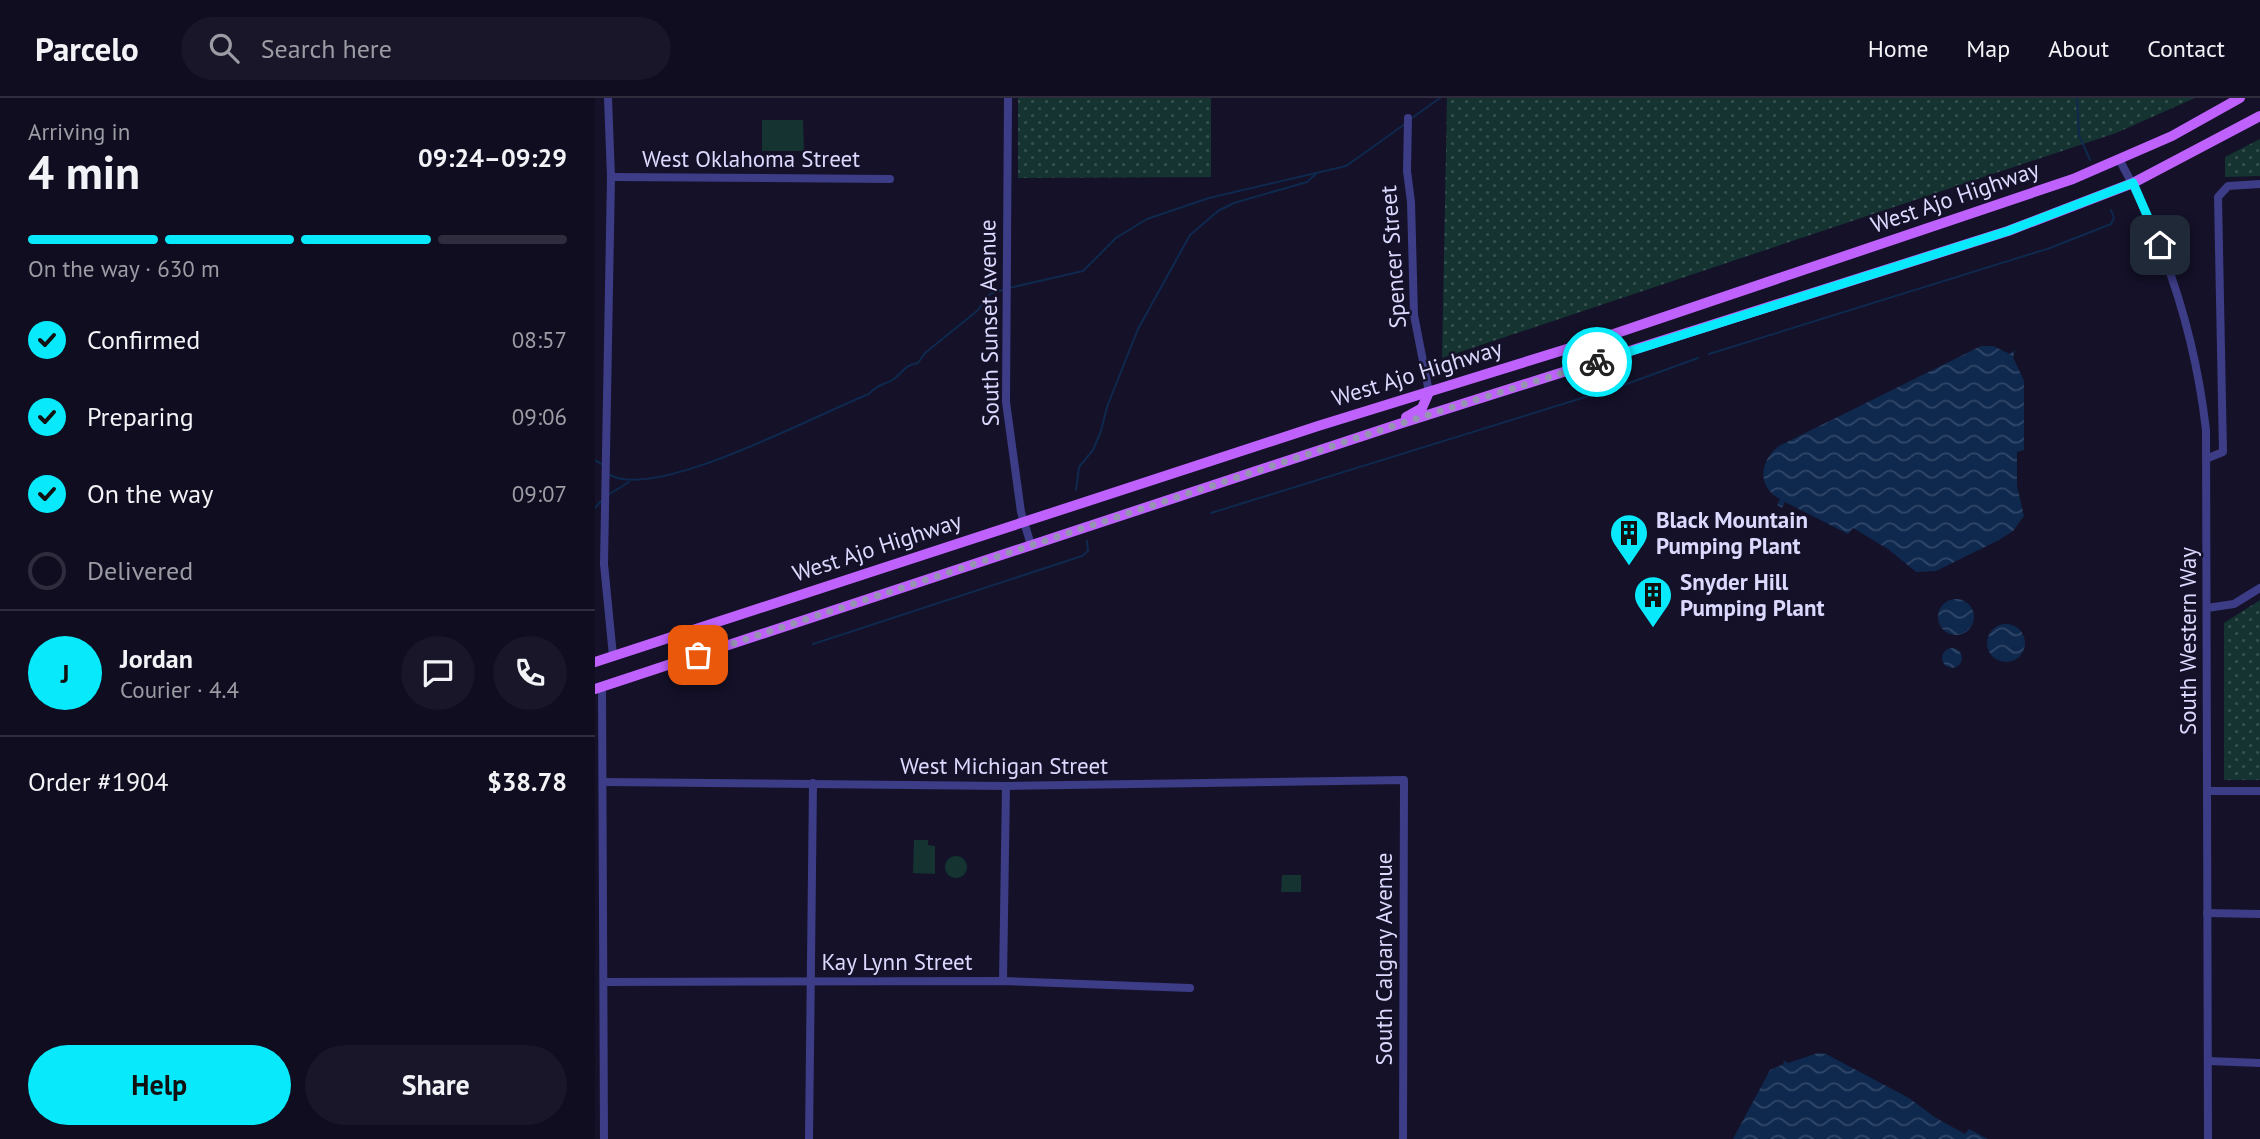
<!DOCTYPE html>
<html lang="en">
<head>
<meta charset="utf-8">
<style>
  :root { --surface:#0f0d1f; --page:#181628; --text:#f1f3f6; --muted:#9b9ca4; --line:#2f2d3d; --accent:#08eafb }
  body { margin:0; font-family:"PT Sans",sans-serif; background:var(--page); color:var(--text); height:100vh; display:flex; flex-direction:column; font-size:26px; white-space:nowrap }
  * { box-sizing:border-box; margin:0 }
  p { font-size:23px; color:var(--muted) }
  .icon { flex:none; width:38px; height:38px; fill:none; stroke:currentColor; stroke-width:2; stroke-linecap:round; stroke-linejoin:round }
  .map { position:relative; flex:1; overflow:hidden }
  .drawer { display:flex; flex-direction:column; background:var(--surface); width:595px }
  .drawer>* { flex:none }
  .pin { position:absolute; display:grid; place-items:center; width:60px; height:60px; color:#fff; margin:-30px; border-radius:14px; box-shadow:0 4px 10px #0006 }
  .courier { position:absolute; display:grid; place-items:center; width:70px; height:70px; margin:-35px; border:5px solid #08eafb; border-radius:50%; background:#fff; color:#222; box-shadow:0 2px 9px #0007 }
  .summary em { font-style:normal; font-weight:700 }
  .summary div { display:flex; flex-direction:column-reverse }
  .summary { display:flex; align-items:center; justify-content:space-between; height:119px; padding:0 28px }
  h1 { font-size:46px; font-weight:700; line-height:52px }
  .bar { display:grid; grid-template-columns:repeat(4,1fr); gap:10px 7px; align-content:center; height:84px; padding:0 28px }
  .bar i { height:9px; border-radius:5px; background:var(--line) }
  .bar .on { background:var(--accent) }
  .bar p { grid-column:span 4 }
  .line { display:flex; align-items:center; gap:18px; padding:0 28px; border-top:2px solid var(--line) }
  .line div { flex:1 }
  .round { display:grid; place-items:center; flex:none; width:74px; height:74px; border-radius:37px; background:var(--page) }
  ol { padding:0 28px; list-style:none }
  li { display:flex; align-items:center; gap:21px; height:77px }
  li p { margin-inline-start:auto }
  li .icon { padding:7px; border-radius:50%; background:var(--accent); color:#111; stroke-width:4 }
  li:last-child { color:var(--muted) }
  li i { width:38px; height:38px; border:4px solid var(--line); border-radius:50% }
  .primary-button { display:flex; gap:14px; margin-top:auto; padding:14px 28px }
  .primary-button a { flex:1; height:80px; border-radius:42px; background:var(--accent); color:#111; font-size:28px; font-weight:700; line-height:80px; text-align:center }
  .primary-button a+a { background:var(--page); color:var(--text) }
  header { display:flex; align-items:center; gap:42px; box-sizing:border-box; height:98px; padding:0 35px; background:var(--surface); border-bottom:2px solid var(--line) }
  header strong { font-size:33px }
  nav { display:flex; gap:38px; margin-inline-start:auto; font-size:24px }
  .search { width:490px; height:63px; background:var(--page); display:flex; align-items:center; gap:18px; box-sizing:border-box; padding:0 24px; border-radius:38px; color:var(--muted); font-size:26px }
  main { display:flex; flex:1; min-height:0 }
  .map>svg:first-child { display:block }
  .grass { fill:url(#grass-dots) }
  .pitch { fill:#143331 }
  .water { fill:url(#water-waves) }
  .lines { fill:none; stroke-linecap:round; stroke-linejoin:round }
  .stream { stroke:#0f294e; stroke-width:2 }
  .minor { stroke:#3d3c87; stroke-width:8 }
  .major { stroke:#bf62fd; stroke-width:10 }
  .done { stroke:#9693b3; stroke-width:7; stroke-dasharray:0 12.6 }
  .route { stroke:#08eafb; stroke-width:9 }
  .labels { text-anchor:middle; stroke-width:5; stroke-linejoin:round; paint-order:stroke }
  .street-label { font-size:23px; fill:#dcd9fe; stroke:#141129 }
  .poi-label { font-size:23px; font-weight:bold; fill:#dcd9fe; stroke:#141129; text-anchor:start }
</style>
</head>
<body>
<header>
<strong>Parcelo</strong>
<div class="search"><svg class="icon" aria-label="search" viewBox="0 0 24 24"><circle cx="10" cy="10" r="6"/><path d="M15 15l6 6"/></svg>Search here</div>
<nav><a>Home</a><a>Map</a><a>About</a><a>Contact</a></nav>
</header>
<main>
<section class="drawer">
<div class="summary"><div><h1>4 min</h1><p>Arriving in</p></div><em>09:24–09:29</em></div>
<div class="bar"><i class="on"></i><i class="on"></i><i class="on"></i><i></i><p>On the way · 630 m</p></div>
<ol>
<li><svg class="icon" aria-label="check" viewBox="0 0 24 24"><path d="M5 12l5 5 9-10"/></svg>Confirmed<p>08:57</p></li>
<li><svg class="icon" aria-label="check" viewBox="0 0 24 24"><path d="M5 12l5 5 9-10"/></svg>Preparing<p>09:06</p></li>
<li><svg class="icon" aria-label="check" viewBox="0 0 24 24"><path d="M5 12l5 5 9-10"/></svg>On the way<p>09:07</p></li>
<li><i></i>Delivered</li>
</ol>
<div class="line" style="height:126px"><b class="round" style="background:var(--accent);color:#111">J</b><div><b>Jordan</b><p>Courier · 4.4</p></div><a class="round"><svg class="icon" aria-label="chat" viewBox="0 0 24 24"><path d="M4 5h16v11H9l-5 4z"/></svg></a><a class="round"><svg class="icon" aria-label="phone" viewBox="0 0 24 24"><path d="M5 4h4l2 5-3 2q2 4 5 5l2-3 5 2v4C11 20 4 13 5 4z"/></svg></a></div>
<div class="line" style="height:91px"><div>Order #1904</div><b>$38.78</b></div>
<div class="primary-button"><a>Help</a><a>Share</a></div>
</section>
<div class="map">
<svg width="1665" height="1041" viewBox="0 0 1665 1041">
  <defs>
    <pattern id="grass-dots" width="8" height="8" patternUnits="userSpaceOnUse" patternTransform="scale(1.75)"><rect width="8" height="8" fill="#143331"/><path d="M2 2h.1M6 6h.1" fill="none" stroke="#365050" stroke-width="1.8" stroke-linecap="round"/></pattern>
    <pattern id="water-waves" width="16" height="10" patternUnits="userSpaceOnUse" patternTransform="scale(1.75)"><rect width="16" height="10" fill="#0f294e"/><path d="M0 5q4-4 8 0t8 0" fill="none" stroke="#314769"/></pattern>
  </defs>
  <rect width="100%" height="100%" fill="#141129"/>
  <g class="grass">
    <path d="M423,0H616V79L423,80Z"/>
    <path d="M852,0H1600L1521,35L847,260Z"/>
    <path d="M1665,41V78L1630,79V59Z"/>
    <path d="M1665,502V682H1629V525Z"/>
  </g>
  <g class="pitch">
    <path d="M167,22H208L209,53H167Z"/>
    <path d="M319,742H333V747L340,748V776L318,775Z"/>
    <circle cx="361" cy="769" r="11"/>
    <path d="M687,777H706V794H686Z"/>
  </g>
  <g class="water">
    <path d="M1386,248H1398L1415,256L1420,252L1418,259L1429,283V352L1422,354V388L1429,418L1418,433L1404,442L1341,473L1321,474L1293,451L1258,430L1253,436L1190,404L1187,410L1182,407L1185,401C1161,389 1165,362 1184,348Z"/>
    <circle cx="1361" cy="519" r="18"/>
    <circle cx="1411" cy="545" r="19"/>
    <circle cx="1357" cy="560" r="10"/>
    <path d="M1223,955L1231,956L1314,1000L1341,1020L1370,1036L1374,1031L1393,1041H1138L1175,972L1189,966L1188,962L1193,965Z"/>
  </g>
  <g class="lines">
    <g class="stream">
      <path d="M1482,0L1484,37L1495,62"/>
      <path d="M817,20L845,0"/>
      <path d="M414,190L488,173L521,140L552,121L614,100L751,68L810,26"/>
      <path d="M1114,256L1455,150L1516,126L1519,120L1516,112"/>
      <path d="M0,362L8,367"/>
      <path d="M15,377C62,403 222,316 274,296C282,286 290,287 299,281C309,273 310,267 323,265L330,255L382,213L395,196L408,192"/>
      <path d="M481,392L484,369L498,352L506,333L512,309L543,231L595,137L623,113L639,105L712,84L721,76"/>
      <path d="M13,397L34,384"/>
      <path d="M0,410L6,403"/>
      <path d="M616,415L1026,288L1103,260"/>
      <path d="M218,546L487,458L493,453L492,443"/>
    </g>
    <g class="minor">
      <path d="M13,0L16,79L9,466L18,558"/>
      <path d="M413,0L411,304L426,414L436,447"/>
      <path d="M813,20L812,73L816,104L819,217L834,294"/>
      <path d="M1524,61C1571,146 1600,236 1611,332L1613,1041"/>
      <path d="M16,79L295,81"/>
      <path d="M1613,360L1628,354L1623,99L1633,88L1665,86"/>
      <path d="M1612,510L1639,506L1665,490"/>
      <path d="M7,589L9,1041"/>
      <path d="M9,684L411,688L809,682L808,1041"/>
      <path d="M1613,693H1665"/>
      <path d="M1612,815L1665,816"/>
      <path d="M408,883L411,688"/>
      <path d="M10,884L408,883L595,890"/>
      <path d="M1613,963L1665,965"/>
      <path d="M214,1041L218,685"/>
    </g>
    <g class="major">
      <path d="M811,319L827,310L834,294"/>
      <path d="M0,564L723,328L1001,242L1478,81L1577,38L1645,0"/>
      <path d="M0,591L804,326L1413,133L1538,85L1665,18"/>
    </g>
  </g>
  <g class="lines">
    <path class="done" d="M103,557L804,326L1002,264"/>
    <path class="route" d="M1002,264L1413,133L1538,85L1565,147"/>
  </g>
  <defs>
    <symbol id="building-pin" viewBox="-11 -11 22 30"><path d="M0 17L-7.5 6A9.5 9.5 0 1 1 7.5 6Z" fill="#08eafb" stroke="#141129"/><path d="M-4-6H4V6H1V3H-1V6H-4ZM-2.5-4.3h1.7v1.8h-1.7ZM.8-4.3h1.7v1.8H.8ZM-2.5-1h1.7V.8h-1.7ZM.8-1h1.7V.8H.8Z" fill="#111"/></symbol>
  </defs>
  <g fill-rule="evenodd">
    <use href="#building-pin" x="1012" y="413" width="44" height="60"/>
    <use href="#building-pin" x="1036" y="475" width="44" height="60"/>
  </g>
  <g class="labels">
    <g class="street-label">
      <text x="156" y="69">West Oklahoma Street</text>
      <text transform="translate(1360 99) rotate(-19)" y="8">West Ajo Highway</text>
      <text transform="translate(798 159) rotate(-94)" y="8">Spencer Street</text>
      <text transform="translate(394 225) rotate(-91)" y="8">South Sunset Avenue</text>
      <text transform="translate(822 275) rotate(-17)" y="8">West Ajo Highway</text>
      <text transform="translate(282 449) rotate(-18)" y="8">West Ajo Highway</text>
      <text transform="translate(1593 543) rotate(-90)" y="8">South Western Way</text>
      <text x="409" y="676">West Michigan Street</text>
      <text transform="translate(789 861) rotate(-90)" y="8">South Calgary Avenue</text>
      <text x="302" y="872">Kay Lynn Street</text>
    </g>
    <g class="poi-label">
      <text x="1061" y="430">Black Mountain<tspan x="1061" dy="26">Pumping Plant</tspan></text>
      <text x="1085" y="492">Snyder Hill<tspan x="1085" dy="26">Pumping Plant</tspan></text>
    </g>
  </g>
</svg>
<div class="pin" style="left:103px;top:557px;background:#ea580c"><svg class="icon" aria-label="bag" viewBox="0 0 24 24"><path d="M5 8h14l-1 12H6zM9 8a3 3 0 0 1 6 0"/></svg></div>
<div class="pin" style="left:1565px;top:147px;background:#1f2937"><svg class="icon" aria-label="home" viewBox="0 0 24 24"><path d="M3 11l9-7 9 7M6 9v11h12V9"/></svg></div>
<div class="courier" style="left:1002px;top:264px"><svg class="icon" aria-label="bike" viewBox="0 0 24 24"><circle cx="6" cy="16" r="4"/><circle cx="18" cy="16" r="4"/><path d="M6 16l4-8h5l3 8M10 8l3 8H6M13 5h3"/></svg></div>
</div>
</main>
</body>
</html>
